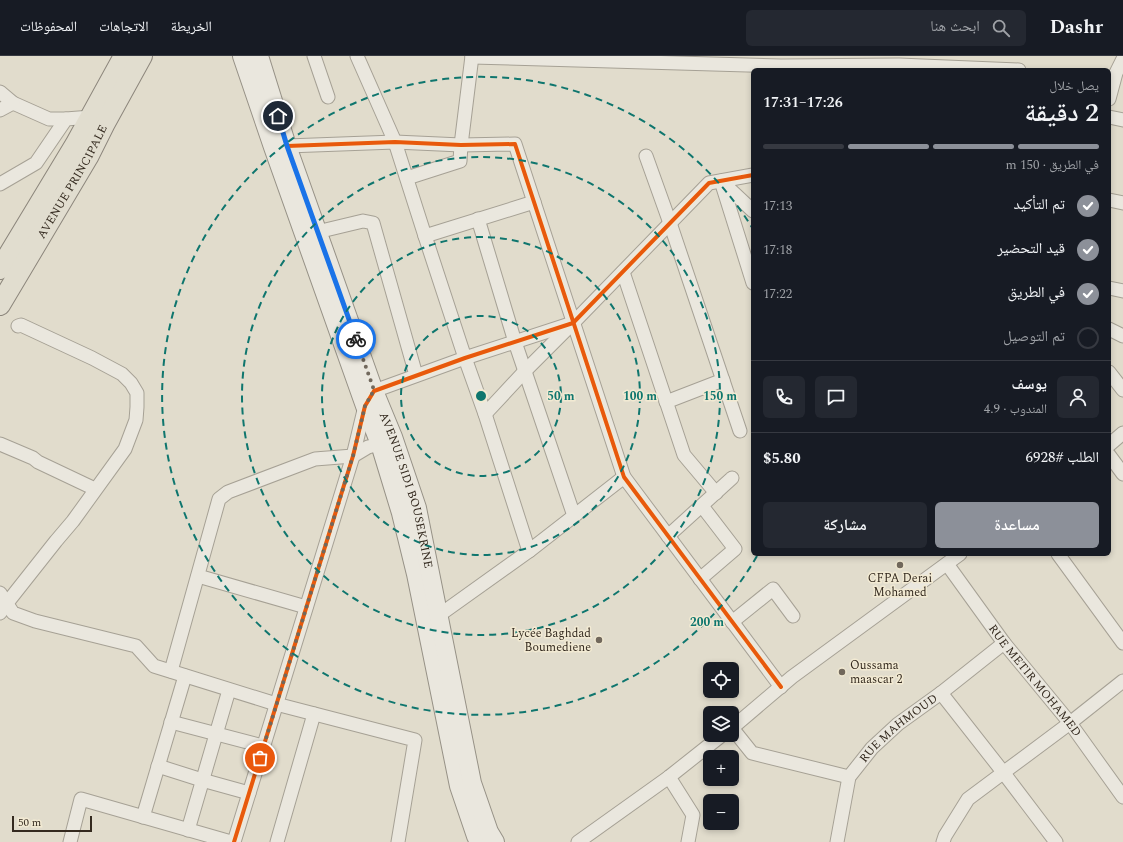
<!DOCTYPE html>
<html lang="ar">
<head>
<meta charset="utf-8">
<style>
  :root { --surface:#171b24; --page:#242831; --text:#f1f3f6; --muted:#9ea1a6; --line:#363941; --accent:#8c9099 }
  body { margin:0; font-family:Spectral,"Noto Naskh Arabic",serif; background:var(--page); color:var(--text); direction:rtl; height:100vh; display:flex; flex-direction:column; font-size:15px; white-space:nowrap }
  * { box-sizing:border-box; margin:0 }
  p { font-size:13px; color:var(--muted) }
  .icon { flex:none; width:22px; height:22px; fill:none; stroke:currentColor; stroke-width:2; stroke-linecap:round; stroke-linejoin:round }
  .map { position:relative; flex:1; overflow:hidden; direction:ltr }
  .side { position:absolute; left:751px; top:12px; width:360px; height:488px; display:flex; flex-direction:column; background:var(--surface); border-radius:6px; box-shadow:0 2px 6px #0003; direction:rtl }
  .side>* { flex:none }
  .tools { position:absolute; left:703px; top:606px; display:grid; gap:8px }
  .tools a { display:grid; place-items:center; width:36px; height:36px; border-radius:6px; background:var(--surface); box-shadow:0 2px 6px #0003; font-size:20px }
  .scale { position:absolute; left:12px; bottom:10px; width:80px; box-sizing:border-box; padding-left:4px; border:2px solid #342a1f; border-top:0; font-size:11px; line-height:14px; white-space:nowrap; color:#342a1f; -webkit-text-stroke:3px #f2ead3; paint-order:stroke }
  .pin { position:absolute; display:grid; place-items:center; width:34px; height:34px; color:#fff; margin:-17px; border:2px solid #fff; border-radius:50%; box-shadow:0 1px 4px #0007 }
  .courier { position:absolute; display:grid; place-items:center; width:40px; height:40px; margin:-20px; border:3px solid #1a73e8; border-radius:50%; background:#fff; color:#222; box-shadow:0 1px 5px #0007 }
  .head em { font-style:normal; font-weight:600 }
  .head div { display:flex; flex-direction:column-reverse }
  .head { display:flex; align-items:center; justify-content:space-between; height:68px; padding:0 12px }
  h1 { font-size:26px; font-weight:600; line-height:30px }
  .bar { display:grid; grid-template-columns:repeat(4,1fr); gap:6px 4px; align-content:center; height:48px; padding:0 12px }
  .bar i { height:5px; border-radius:3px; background:var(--line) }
  .bar .active { background:var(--accent) }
  .bar p { grid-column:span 4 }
  .line { display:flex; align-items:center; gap:10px; padding:0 12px; border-top:1px solid var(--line) }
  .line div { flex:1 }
  .round { display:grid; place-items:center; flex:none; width:42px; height:42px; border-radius:6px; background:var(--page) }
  ol { padding:0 12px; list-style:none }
  li { display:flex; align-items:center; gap:12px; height:44px }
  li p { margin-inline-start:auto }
  li .icon { padding:4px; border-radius:50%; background:var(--accent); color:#fff; stroke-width:4 }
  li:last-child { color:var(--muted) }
  li i { width:22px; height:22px; border:2px solid var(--line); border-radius:50% }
  .primary-button { display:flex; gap:8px; margin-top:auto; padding:8px 12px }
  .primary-button a { flex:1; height:46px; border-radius:6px; background:var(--accent); color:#fff; font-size:16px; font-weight:600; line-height:46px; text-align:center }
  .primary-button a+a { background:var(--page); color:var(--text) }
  header { display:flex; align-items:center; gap:24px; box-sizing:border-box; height:56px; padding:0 20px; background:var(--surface); border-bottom:1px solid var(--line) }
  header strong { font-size:19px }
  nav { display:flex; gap:22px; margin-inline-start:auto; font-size:14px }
  .search { width:280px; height:36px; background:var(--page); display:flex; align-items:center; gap:10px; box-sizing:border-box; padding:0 14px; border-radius:6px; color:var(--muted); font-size:15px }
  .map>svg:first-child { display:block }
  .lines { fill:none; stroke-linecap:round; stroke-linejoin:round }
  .minor-casing { stroke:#a6a195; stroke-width:15 }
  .secondary-casing { stroke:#969186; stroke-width:20 }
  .primary-casing { stroke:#8c867c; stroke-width:22 }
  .minor { stroke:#eae7de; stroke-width:13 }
  .secondary { stroke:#eae7de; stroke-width:18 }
  .primary { stroke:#e1ddcf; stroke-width:20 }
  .cycleway-casing { stroke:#f2ead3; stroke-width:6 }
  .cycleway { stroke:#e8590c; stroke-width:4 }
  .done { stroke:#71685c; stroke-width:4; stroke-dasharray:0 7.2 }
  .route { stroke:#1a73e8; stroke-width:5 }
  .ring { fill:none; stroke:#0f766e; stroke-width:2; stroke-dasharray:7 5 }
  .poi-dot { fill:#71685c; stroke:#f2ead3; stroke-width:1.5 }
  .labels { text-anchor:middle; stroke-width:3; stroke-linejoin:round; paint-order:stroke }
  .street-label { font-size:12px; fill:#342a1f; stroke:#f2ead3 }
  .poi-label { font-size:12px; fill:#342a1f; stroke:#f2ead3 }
  .centre { fill:#0f766e; stroke:#f2ead3; stroke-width:2 }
  .ring-label { font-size:12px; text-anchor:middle; font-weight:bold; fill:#0f766e; stroke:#f2ead3; stroke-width:3; stroke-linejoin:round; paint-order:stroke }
</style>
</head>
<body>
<header>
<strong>Dashr</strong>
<div class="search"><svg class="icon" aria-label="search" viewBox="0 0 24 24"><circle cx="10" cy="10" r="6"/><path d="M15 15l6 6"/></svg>ابحث هنا</div>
<nav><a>الخريطة</a><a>الاتجاهات</a><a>المحفوظات</a></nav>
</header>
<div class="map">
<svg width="1123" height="786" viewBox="0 0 1123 786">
  <rect width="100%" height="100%" fill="#e1dccc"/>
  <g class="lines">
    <defs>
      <g id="minor">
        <path d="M314,0L328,41"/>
        <path d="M357,0L395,86L425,180L465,302L485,358L529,495"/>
        <path d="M472,1L781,10L899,9L1019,14"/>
        <path d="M0,36L13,47L49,63H66"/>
        <path d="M1109,43L1116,17L1123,3"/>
        <path d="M0,54L13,47"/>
        <path d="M1109,61L1123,64"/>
        <path d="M287,90L395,86L461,89L515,88L624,421L781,631"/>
        <path d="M646,100L670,167L740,375"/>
        <path d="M407,122L460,105L461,89L472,0"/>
        <path d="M0,128L36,107L66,63L91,61L95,63"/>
        <path d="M1109,144L1123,147"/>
        <path d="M753,155L721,125L753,227"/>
        <path d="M478,163L515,286L574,460"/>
        <path d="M317,176L363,165L373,167L416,319"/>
        <path d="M425,180L534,146"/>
        <path d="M623,216L684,399L716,437"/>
        <path d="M1109,232L1123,235"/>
        <path d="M1109,273L1123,280"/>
        <path d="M1109,316L1123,334"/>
        <path d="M666,346L723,324"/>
        <path d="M485,358L525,315L571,269"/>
        <path d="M0,388L33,402L38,406L95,433"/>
        <path d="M1109,389L1123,377"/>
        <path d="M1109,399L1123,418"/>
        <path d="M668,480L732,422"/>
        <path d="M1058,498L1123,587"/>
        <path id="s1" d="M947,508L1004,587L1070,667L1123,741"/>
        <path d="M198,520L306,551"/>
        <path d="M700,523L735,493L702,450"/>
        <path d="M0,537L13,557L35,565L136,590L154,610L276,648L415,684L398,786"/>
        <path d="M0,557L7,547L56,485L73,465L125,393L136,364L137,351V337L131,327L122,318L92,302L21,269L18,270"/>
        <path d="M438,560L529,495L624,421"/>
        <path d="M732,566L773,533L793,560"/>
        <path d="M171,615L219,443L228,436L315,403L353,400L368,391L380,388"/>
        <path d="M941,637L1003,716L1056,786"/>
        <path d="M171,666L263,690"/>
        <path d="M732,672L792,621L960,498"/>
        <path d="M732,672L752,697L849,721"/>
        <path d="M158,710L202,724L249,737"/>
        <path d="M669,721L693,759L688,786"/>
        <path d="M143,761L185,620"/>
        <path d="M188,774L229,634"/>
        <path d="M70,786L81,743L231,786"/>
        <path d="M234,786L353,400L365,350L374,335L465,302L573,267L709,127L753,119"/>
        <path d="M277,786L314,658"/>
        <path d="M578,786L669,721L722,679"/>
        <path id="s2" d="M837,786L849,721L872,692L898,668L941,637L1004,587"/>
        <path d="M943,786L945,780L968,743L1070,667L1123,625"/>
      </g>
      <g id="secondary">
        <path d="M242,0L273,91L365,350L380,388L401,457L416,518L459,730L476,780L479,786"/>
        <path id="s3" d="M259,0L287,90L374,335L393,381L417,452L472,727L489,776L495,786"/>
      </g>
      <g id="primary">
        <path d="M0,213L75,89L124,0"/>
        <path id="s4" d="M0,249L88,101L104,69L142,0"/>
      </g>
    </defs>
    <use href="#minor" class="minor-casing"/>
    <use href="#secondary" class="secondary-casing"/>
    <use href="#primary" class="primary-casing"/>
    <use href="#minor" class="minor"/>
    <use href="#secondary" class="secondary"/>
    <use href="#primary" class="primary"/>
    <defs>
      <g id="cycleway">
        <path d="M287,90L395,86L461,89L515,88L624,421L781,631"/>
        <path d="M234,786L353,400L365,350L374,335L465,302L573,267L709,127L753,119"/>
      </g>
    </defs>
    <use href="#cycleway" class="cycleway-casing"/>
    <use href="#cycleway" class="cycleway"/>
  </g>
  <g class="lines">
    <path class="done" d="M260,702L353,400L365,350L374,334L356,283"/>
    <path class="route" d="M278,60L287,90L356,283"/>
  </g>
  <g class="ring">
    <circle cx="481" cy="340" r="80"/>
    <circle cx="481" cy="340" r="159"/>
    <circle cx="481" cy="340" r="239"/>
    <path d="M757 500A319 319 0 1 1 753 173"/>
  </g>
  <g class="poi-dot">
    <circle cx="900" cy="509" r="4"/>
    <circle cx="599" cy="584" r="4"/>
    <circle cx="842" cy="616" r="4"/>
  </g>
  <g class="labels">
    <g class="street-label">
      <text dy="4" stroke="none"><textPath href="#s4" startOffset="143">AVENUE PRINCIPALE</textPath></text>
      <text dy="4" stroke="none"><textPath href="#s3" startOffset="459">AVENUE SIDI BOUSEKRINE</textPath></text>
      <text dy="4" stroke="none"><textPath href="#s1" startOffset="146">RUE METIR MOHAMED</textPath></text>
      <text dy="4" stroke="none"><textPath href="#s2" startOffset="136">RUE MAHMOUD</textPath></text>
    </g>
    <g class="poi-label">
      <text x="900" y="526">CFPA Derai<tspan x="900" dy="14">Mohamed</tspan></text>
      <text x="591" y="581" text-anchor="end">Lycée Baghdad<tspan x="591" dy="14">Boumediene</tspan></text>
      <text x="850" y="613" text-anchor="start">Oussama<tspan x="850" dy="14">maascar 2</tspan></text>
    </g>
  </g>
  <circle cx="481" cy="340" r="6" class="centre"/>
  <g class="ring-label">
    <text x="561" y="344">50 m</text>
    <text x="640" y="344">100 m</text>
    <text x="720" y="344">150 m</text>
    <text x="707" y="570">200 m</text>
  </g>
</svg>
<div class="tools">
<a><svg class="icon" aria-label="locate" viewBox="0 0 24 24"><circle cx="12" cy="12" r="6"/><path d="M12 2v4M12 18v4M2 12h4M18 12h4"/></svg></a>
<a><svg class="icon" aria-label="layers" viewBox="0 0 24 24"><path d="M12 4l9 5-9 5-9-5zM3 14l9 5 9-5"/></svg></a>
<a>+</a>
<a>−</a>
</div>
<div class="scale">50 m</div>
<div class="pin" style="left:260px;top:702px;background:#ea580c"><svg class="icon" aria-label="bag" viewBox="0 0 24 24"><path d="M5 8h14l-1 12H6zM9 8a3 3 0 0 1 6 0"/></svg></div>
<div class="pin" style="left:278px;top:60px;background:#1f2937"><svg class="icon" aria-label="home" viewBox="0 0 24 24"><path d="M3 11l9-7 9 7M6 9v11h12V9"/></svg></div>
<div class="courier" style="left:356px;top:283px"><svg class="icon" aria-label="bike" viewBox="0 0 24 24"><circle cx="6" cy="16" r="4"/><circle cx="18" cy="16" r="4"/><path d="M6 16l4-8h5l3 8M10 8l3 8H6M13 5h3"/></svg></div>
<section class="side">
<div class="head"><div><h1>2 دقيقة</h1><p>يصل خلال</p></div><em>17:26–17:31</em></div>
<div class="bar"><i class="active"></i><i class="active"></i><i class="active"></i><i></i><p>في الطريق · 150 m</p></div>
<ol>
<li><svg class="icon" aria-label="check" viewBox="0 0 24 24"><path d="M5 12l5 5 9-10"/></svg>تم التأكيد<p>17:13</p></li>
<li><svg class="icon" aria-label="check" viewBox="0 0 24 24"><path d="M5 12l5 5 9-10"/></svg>قيد التحضير<p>17:18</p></li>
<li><svg class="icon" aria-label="check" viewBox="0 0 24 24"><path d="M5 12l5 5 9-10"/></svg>في الطريق<p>17:22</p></li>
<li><i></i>تم التوصيل</li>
</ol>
<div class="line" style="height:72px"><a class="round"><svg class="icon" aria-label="person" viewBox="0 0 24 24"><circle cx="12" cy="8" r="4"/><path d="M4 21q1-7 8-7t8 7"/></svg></a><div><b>يوسف</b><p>المندوب · 4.9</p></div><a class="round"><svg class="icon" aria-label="chat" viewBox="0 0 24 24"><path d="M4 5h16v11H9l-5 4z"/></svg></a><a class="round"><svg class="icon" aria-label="phone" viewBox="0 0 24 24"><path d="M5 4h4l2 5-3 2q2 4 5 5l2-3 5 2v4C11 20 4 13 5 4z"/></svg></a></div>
<div class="line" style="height:52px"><div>الطلب #6928</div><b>$5.80</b></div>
<div class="primary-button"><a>مساعدة</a><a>مشاركة</a></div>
</section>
</div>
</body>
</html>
